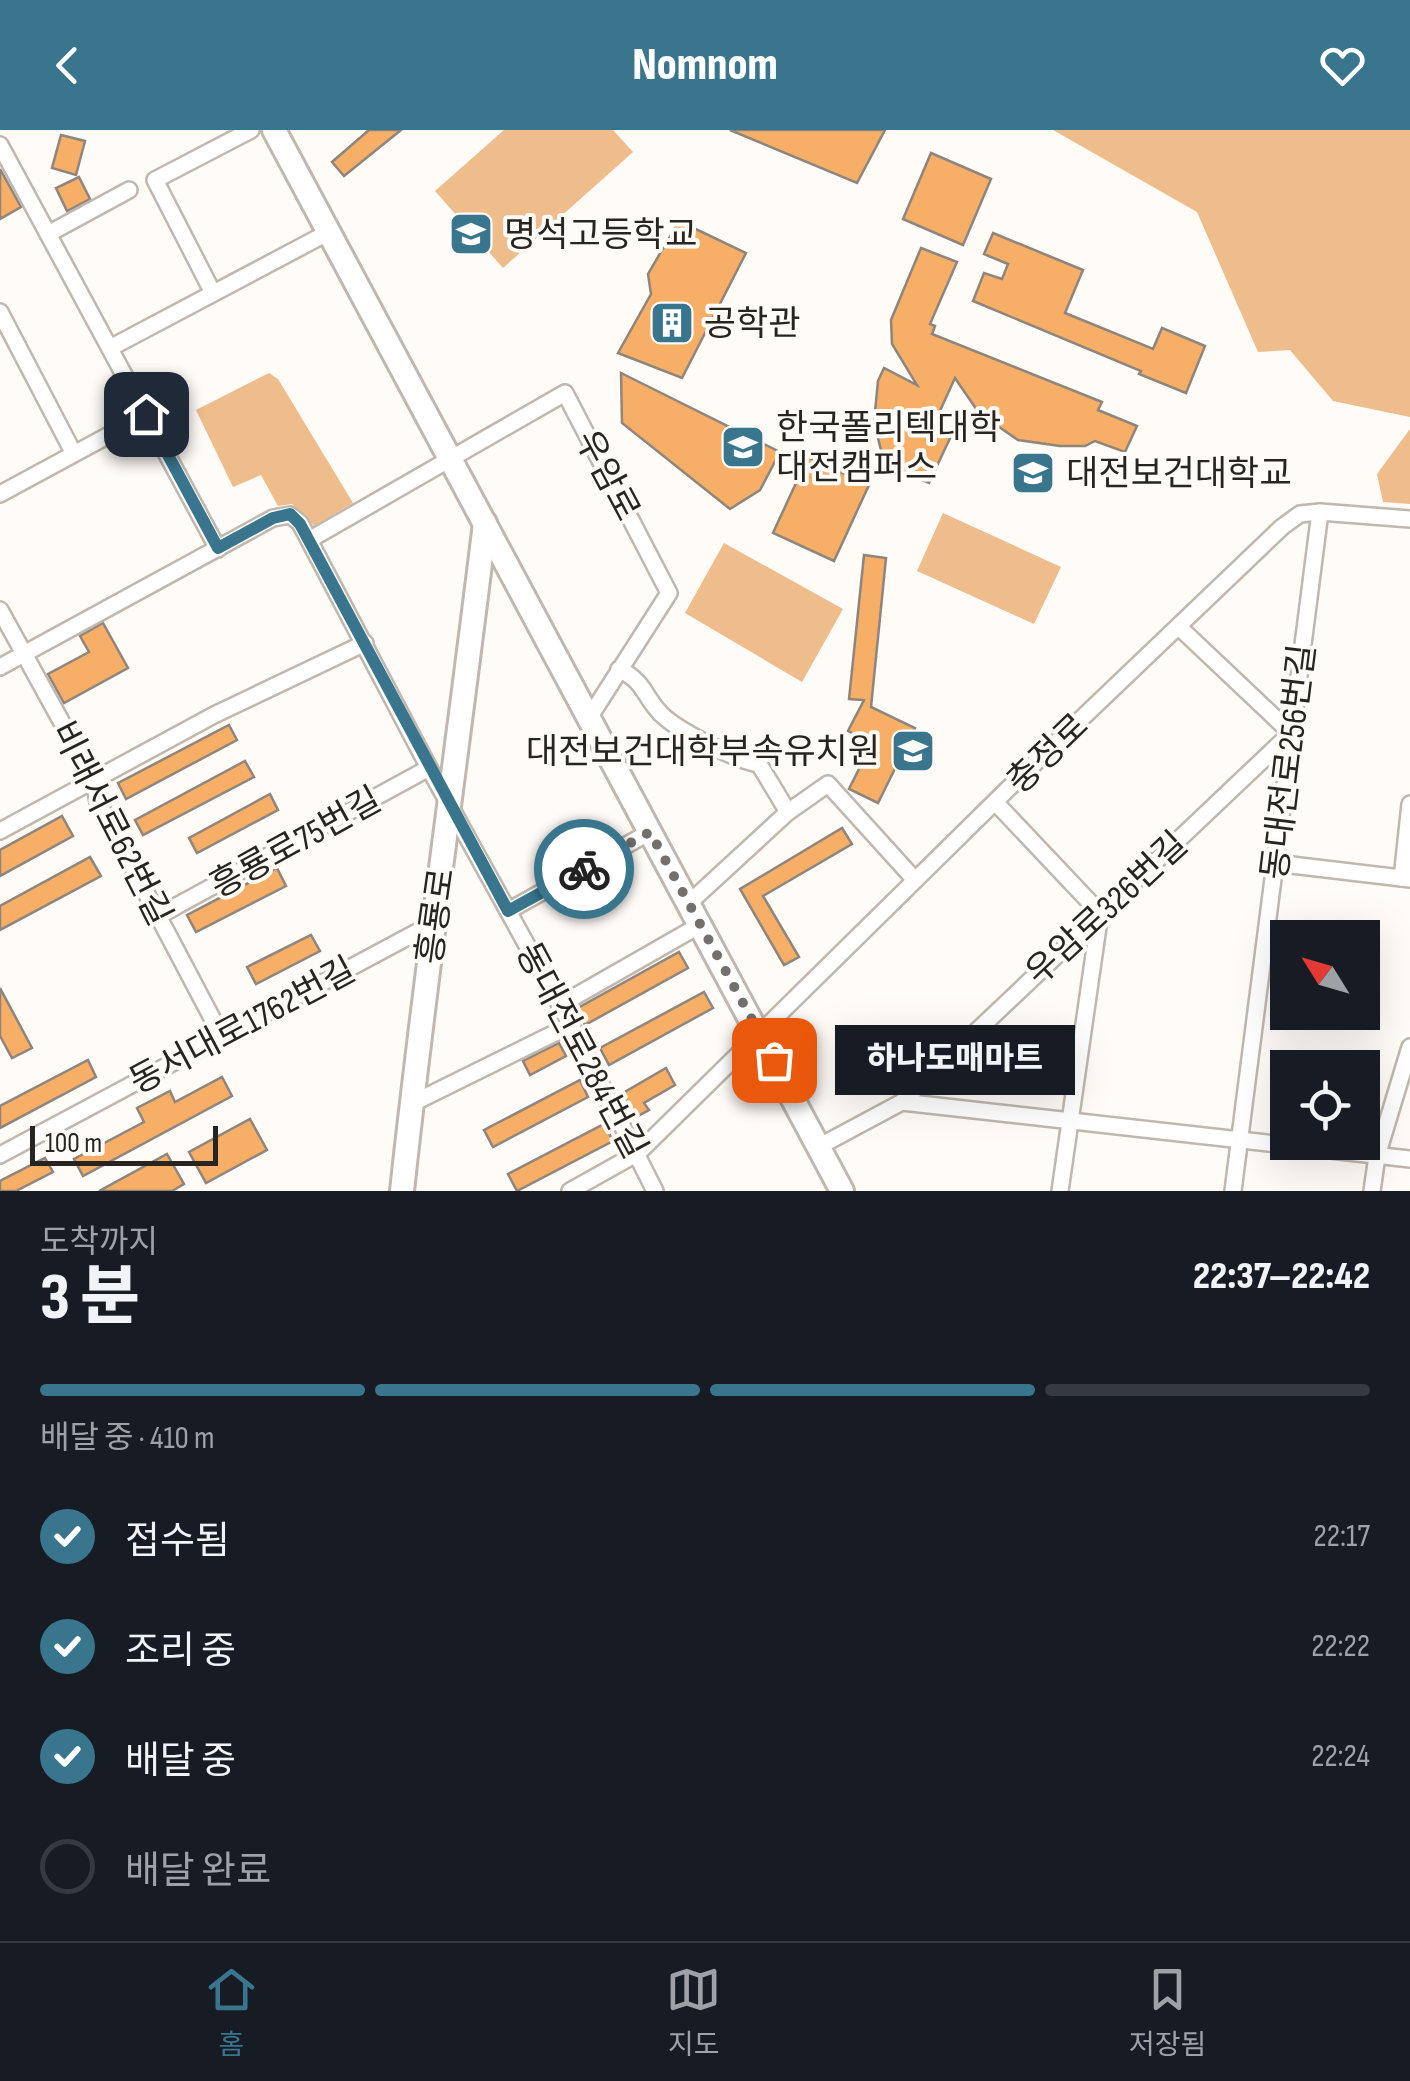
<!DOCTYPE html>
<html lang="ko">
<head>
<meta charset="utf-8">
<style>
  :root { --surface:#171b24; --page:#20242c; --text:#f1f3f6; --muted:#9ea1a6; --line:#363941; --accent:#39768d }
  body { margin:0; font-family:"Sofia Sans Condensed","Noto Sans KR",sans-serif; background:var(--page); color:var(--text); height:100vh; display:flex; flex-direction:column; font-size:38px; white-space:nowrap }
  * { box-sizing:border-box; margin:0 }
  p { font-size:32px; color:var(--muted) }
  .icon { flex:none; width:55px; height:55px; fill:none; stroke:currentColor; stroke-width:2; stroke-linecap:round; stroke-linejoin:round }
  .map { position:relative; height:1061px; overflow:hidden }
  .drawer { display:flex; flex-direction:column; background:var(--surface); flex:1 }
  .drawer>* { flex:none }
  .needle { width:65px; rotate:307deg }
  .fabs { position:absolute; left:1270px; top:790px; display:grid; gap:20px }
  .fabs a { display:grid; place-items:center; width:110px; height:110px; border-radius:0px; background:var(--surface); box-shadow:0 10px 40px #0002; font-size:50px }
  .scale { position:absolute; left:30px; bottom:25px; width:188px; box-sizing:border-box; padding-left:10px; border:5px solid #282521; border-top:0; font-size:28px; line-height:35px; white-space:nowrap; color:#282521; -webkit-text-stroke:8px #fffbf7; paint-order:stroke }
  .pin { position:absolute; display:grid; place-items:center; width:85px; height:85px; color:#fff; margin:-42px; border-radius:20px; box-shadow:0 5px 15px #0006 }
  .courier { position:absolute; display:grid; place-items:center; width:100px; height:100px; margin:-50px; border:8px solid #39768d; border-radius:50%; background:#fff; color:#222; box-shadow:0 2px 12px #0007 }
  .bubble { position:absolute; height:70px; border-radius:0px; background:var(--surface); box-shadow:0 10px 40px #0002; font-size:32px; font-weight:800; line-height:70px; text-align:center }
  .head em { font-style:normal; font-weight:800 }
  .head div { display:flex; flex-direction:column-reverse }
  .head { display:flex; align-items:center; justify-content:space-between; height:170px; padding:0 40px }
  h1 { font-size:65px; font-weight:800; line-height:75px }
  .bar { display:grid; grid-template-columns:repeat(4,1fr); gap:15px 10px; align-content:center; height:120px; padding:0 40px }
  .bar i { height:12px; border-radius:8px; background:var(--line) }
  .bar .selected { background:var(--accent) }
  .bar p { grid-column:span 4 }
  ol { padding:0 40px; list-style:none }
  li { display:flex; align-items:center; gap:30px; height:110px }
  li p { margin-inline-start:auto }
  li .icon { padding:10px; border-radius:50%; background:var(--accent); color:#fff; stroke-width:4 }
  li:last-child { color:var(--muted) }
  li i { width:55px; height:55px; border:5px solid var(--line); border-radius:50% }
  header { display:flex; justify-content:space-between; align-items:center; height:130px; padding:0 40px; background:var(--accent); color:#fff; font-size:45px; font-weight:800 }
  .tabs { display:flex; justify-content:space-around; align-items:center; height:140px; border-top:2px solid var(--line); background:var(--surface); font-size:28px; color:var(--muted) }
  .tabs a { display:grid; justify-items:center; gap:5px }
  .tabs .selected { color:var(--accent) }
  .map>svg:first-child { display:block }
  .green { fill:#efbc8c }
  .building { fill:#f7af67; stroke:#8e857d; stroke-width:2.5 }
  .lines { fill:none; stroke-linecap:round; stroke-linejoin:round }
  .street-casing { stroke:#c0b7ae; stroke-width:20 }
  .secondary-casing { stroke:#c0b7ae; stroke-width:28 }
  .street { stroke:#fff; stroke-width:15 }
  .secondary { stroke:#fff; stroke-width:22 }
  .done { stroke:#73706c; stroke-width:10; stroke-dasharray:0 18 }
  .route { stroke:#39768d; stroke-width:12 }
  .labels { text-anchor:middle; stroke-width:8; stroke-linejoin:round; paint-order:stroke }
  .poi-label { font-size:35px; fill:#282521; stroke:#fffbf7; text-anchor:start }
  .street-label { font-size:35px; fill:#282521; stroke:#fffbf7 }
</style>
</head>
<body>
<header><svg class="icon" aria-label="back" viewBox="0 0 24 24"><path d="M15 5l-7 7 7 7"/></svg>Nomnom<svg class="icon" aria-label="heart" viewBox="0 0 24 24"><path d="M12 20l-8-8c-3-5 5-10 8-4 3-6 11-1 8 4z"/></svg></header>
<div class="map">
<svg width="1410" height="1061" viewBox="0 0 1410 1061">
  <rect width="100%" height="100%" fill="#fffbf7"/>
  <g class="green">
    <path d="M504,0H613L633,22L503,138L435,61Z"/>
    <path d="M1053,0H1410V287L1333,271L1290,220L1258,222L1197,82Z"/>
    <path d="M269,243L278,249L353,373L314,396L292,374L278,376L261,345L233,357L196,280Z"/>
    <path d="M1410,299V374L1383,372L1377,344Z"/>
    <path d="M943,383L1061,437L1034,494L917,441Z"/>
    <path d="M724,413L843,479L802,552L685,483Z"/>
  </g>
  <g class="building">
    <path d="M369,0H401L344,46L332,32Z"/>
    <path d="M730,0H885L857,53Z"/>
    <path d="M61,5L85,11L76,45L52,38Z"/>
    <path d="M931,23L991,49L963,115L903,89Z"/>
    <path d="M0,39L21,77L0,89Z"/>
    <path d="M79,47L90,69L67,81L56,58Z"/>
    <path d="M679,91L746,123L682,248L618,223L651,164L648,144Z"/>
    <path d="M993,103L1083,140L1065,183L1153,219L1162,198L1205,216L1186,263L1139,244L1141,241L973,171L984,143L1002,149L1008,134L984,124Z"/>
    <path d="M921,118L957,132L930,194L935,196L932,204L1102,272L1098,280L1137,296L1125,322L1095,311L1085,316H1060L1018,310L979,283L955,248L933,296L952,304L929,353L900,341L897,327L881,320L874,292L878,251L884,238L917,255L892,214L891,190Z"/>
    <path d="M621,243L780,322L760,360L730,379L622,293Z"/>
    <path d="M808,327L869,355L834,431L773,403Z"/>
    <path d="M864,425L886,428L871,577L915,598L878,673L849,659L872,613L848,601L864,570L849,569Z"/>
    <path d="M103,493L128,538L64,573L48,544L89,522L80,506Z"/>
    <path d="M229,595L237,610L126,669L118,653Z"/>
    <path d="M245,631L254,647L143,705L135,690Z"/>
    <path d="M270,664L278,680L197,723L189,708Z"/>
    <path d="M62,686L73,706L0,746V720Z"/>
    <path d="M842,698L852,714L763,766L799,827L784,835L740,759Z"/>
    <path d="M90,727L101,746L0,800V776Z"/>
    <path d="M277,738L286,756L196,802L187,785Z"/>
    <path d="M311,805L320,821L256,854L247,837Z"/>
    <path d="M679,822L688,838L585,895L576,879Z"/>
    <path d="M0,858L32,918L12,928L0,906Z"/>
    <path d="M704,862L713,878L609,935L600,918Z"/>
    <path d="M559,913L566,926L530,945L523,931Z"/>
    <path d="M88,930L96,947L0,998V976Z"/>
    <path d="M666,938L675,955L644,973L649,980L636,987L623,963Z"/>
    <path d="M222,947L232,966L83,1046L74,1029L144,992L137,978L170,961L175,972Z"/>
    <path d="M580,950L588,967L493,1017L484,1000Z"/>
    <path d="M250,989L267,1020L206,1053L189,1022Z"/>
    <path d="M604,994L613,1011L517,1061L508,1044Z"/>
    <path d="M167,1024L184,1054L172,1061H99Z"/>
    <path d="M45,1028L53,1042L16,1061H0V1051Z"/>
  </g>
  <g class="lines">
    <defs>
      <g id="street">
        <path d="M0,15L218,419"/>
        <path d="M48,104L129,60"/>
        <path d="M213,163L155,50L251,0"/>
        <path d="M0,182L73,322"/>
        <path d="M110,218L329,102"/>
        <path d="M0,364L146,285"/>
        <path d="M309,410L565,263L669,463L589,588"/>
        <path d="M0,480L94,651L98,672L222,907"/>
        <path d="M0,537L273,388L290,385L300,393L309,410L429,638L571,895L655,1061"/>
        <path d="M619,539C645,552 643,565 661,584C677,600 737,631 759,634L788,682"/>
        <path d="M996,673L1100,783L1060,1061"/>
        <path d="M0,701L214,585L365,513"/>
        <path d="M1275,733L1410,749"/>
        <path d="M1402,748L1410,674"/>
        <path d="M688,774L788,682L828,654L915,750"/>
        <path d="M508,781L650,702"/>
        <path d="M160,785L429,638"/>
        <path d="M560,875L700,795"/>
        <path d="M902,972L1410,1029"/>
        <path d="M411,974L571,895"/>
        <path d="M820,1016L902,972L1291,603L1180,498"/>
        <path d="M0,1025L432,794"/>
        <path d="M570,1061L638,1023L1013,654L1282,397L1300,384L1320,382L1410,389"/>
        <path d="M1233,1061L1320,382"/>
        <path d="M1372,1061L1377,1026L1410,917"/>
      </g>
      <g id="secondary">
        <path d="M274,0L842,1061"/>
        <path d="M402,1061C426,838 458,616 485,393"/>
      </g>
    </defs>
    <use href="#street" class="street-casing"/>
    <use href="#secondary" class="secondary-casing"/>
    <use href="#street" class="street"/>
    <use href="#secondary" class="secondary"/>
  </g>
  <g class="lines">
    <path class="done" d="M584,739L650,702L774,930"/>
    <path class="route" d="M146,284L218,418L273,388L290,384L300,394L508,781L584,739"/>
  </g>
  <defs>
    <symbol id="school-square" viewBox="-11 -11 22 22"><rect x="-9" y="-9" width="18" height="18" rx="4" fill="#39768d" stroke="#fffbf7"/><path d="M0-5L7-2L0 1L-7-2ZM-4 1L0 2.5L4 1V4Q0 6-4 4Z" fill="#fff"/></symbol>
    <symbol id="building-square" viewBox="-11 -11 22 22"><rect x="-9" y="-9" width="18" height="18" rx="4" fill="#39768d" stroke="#fffbf7"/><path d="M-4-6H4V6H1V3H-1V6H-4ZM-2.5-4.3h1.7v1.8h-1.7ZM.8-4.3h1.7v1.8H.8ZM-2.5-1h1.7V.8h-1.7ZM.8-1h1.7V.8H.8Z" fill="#fff"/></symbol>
    <symbol id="university-square" viewBox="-11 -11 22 22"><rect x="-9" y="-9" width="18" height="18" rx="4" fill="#39768d" stroke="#fffbf7"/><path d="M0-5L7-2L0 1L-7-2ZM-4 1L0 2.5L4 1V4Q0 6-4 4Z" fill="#fff"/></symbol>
  </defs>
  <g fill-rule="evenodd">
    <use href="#school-square" x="446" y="79" width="50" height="50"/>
    <use href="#building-square" x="647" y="168" width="50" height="50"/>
    <use href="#school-square" x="718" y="292" width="50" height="50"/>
    <use href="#university-square" x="1008" y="318" width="50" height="50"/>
    <use href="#school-square" x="888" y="596" width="50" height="50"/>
  </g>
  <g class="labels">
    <g class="poi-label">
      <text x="504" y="116">명석고등학교</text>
      <text x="704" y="205">공학관</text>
      <text x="776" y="309">한국폴리텍대학<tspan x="776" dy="40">대전캠퍼스</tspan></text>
      <text x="1066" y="355">대전보건대학교</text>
      <text x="880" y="633" text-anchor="end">대전보건대학부속유치원</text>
    </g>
    <g class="street-label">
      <text transform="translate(608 345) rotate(62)" y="12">우암로</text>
      <text transform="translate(1047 623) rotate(-44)" y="12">충정로</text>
      <text transform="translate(1288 632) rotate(-83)" y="12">동대전로256번길</text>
      <text transform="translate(112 693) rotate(63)" y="12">비래서로62번길</text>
      <text transform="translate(295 712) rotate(-29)" y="12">흥룡로75번길</text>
      <text transform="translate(1106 778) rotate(-43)" y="12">우암로326번길</text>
      <text transform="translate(435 786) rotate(-82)" y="12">흥룡로</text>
      <text transform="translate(242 895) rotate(-28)" y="12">동서대로1762번길</text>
      <text transform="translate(582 920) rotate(62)" y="12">동대전로284번길</text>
    </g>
  </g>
</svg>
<div class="fabs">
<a><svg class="needle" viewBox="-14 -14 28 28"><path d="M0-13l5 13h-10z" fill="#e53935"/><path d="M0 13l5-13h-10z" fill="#9ea1a6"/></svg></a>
<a><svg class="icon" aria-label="locate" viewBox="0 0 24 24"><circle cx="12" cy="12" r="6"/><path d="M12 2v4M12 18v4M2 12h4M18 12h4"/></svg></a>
</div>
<div class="scale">100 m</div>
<div class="pin" style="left:774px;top:930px;background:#ea580c"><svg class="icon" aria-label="bag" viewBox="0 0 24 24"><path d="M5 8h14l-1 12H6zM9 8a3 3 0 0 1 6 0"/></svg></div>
<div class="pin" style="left:146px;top:284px;background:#1f2937"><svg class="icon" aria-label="home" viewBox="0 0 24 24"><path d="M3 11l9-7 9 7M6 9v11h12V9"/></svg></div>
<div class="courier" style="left:584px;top:739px"><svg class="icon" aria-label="bike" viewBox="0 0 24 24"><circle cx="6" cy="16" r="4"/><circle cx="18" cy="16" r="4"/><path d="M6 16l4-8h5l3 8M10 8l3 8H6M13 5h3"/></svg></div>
<div class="bubble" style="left:835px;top:895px;width:240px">하나도매마트</div>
</div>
<section class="drawer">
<div class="head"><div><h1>3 분</h1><p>도착까지</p></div><em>22:37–22:42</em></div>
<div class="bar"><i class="selected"></i><i class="selected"></i><i class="selected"></i><i></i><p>배달 중 · 410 m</p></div>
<ol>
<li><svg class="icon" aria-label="check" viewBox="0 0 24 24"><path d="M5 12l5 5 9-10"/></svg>접수됨<p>22:17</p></li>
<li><svg class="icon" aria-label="check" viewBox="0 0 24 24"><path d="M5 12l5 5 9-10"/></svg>조리 중<p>22:22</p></li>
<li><svg class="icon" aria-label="check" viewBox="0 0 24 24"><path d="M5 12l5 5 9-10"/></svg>배달 중<p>22:24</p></li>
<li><i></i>배달 완료</li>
</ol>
</section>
<nav class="tabs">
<a class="selected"><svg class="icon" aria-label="home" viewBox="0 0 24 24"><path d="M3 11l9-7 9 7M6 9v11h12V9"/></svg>홈</a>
<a><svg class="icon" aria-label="map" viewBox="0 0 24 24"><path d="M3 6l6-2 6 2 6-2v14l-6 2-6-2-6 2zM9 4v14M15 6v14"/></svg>지도</a>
<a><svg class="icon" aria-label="saved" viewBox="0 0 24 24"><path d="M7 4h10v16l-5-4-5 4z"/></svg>저장됨</a>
</nav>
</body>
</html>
